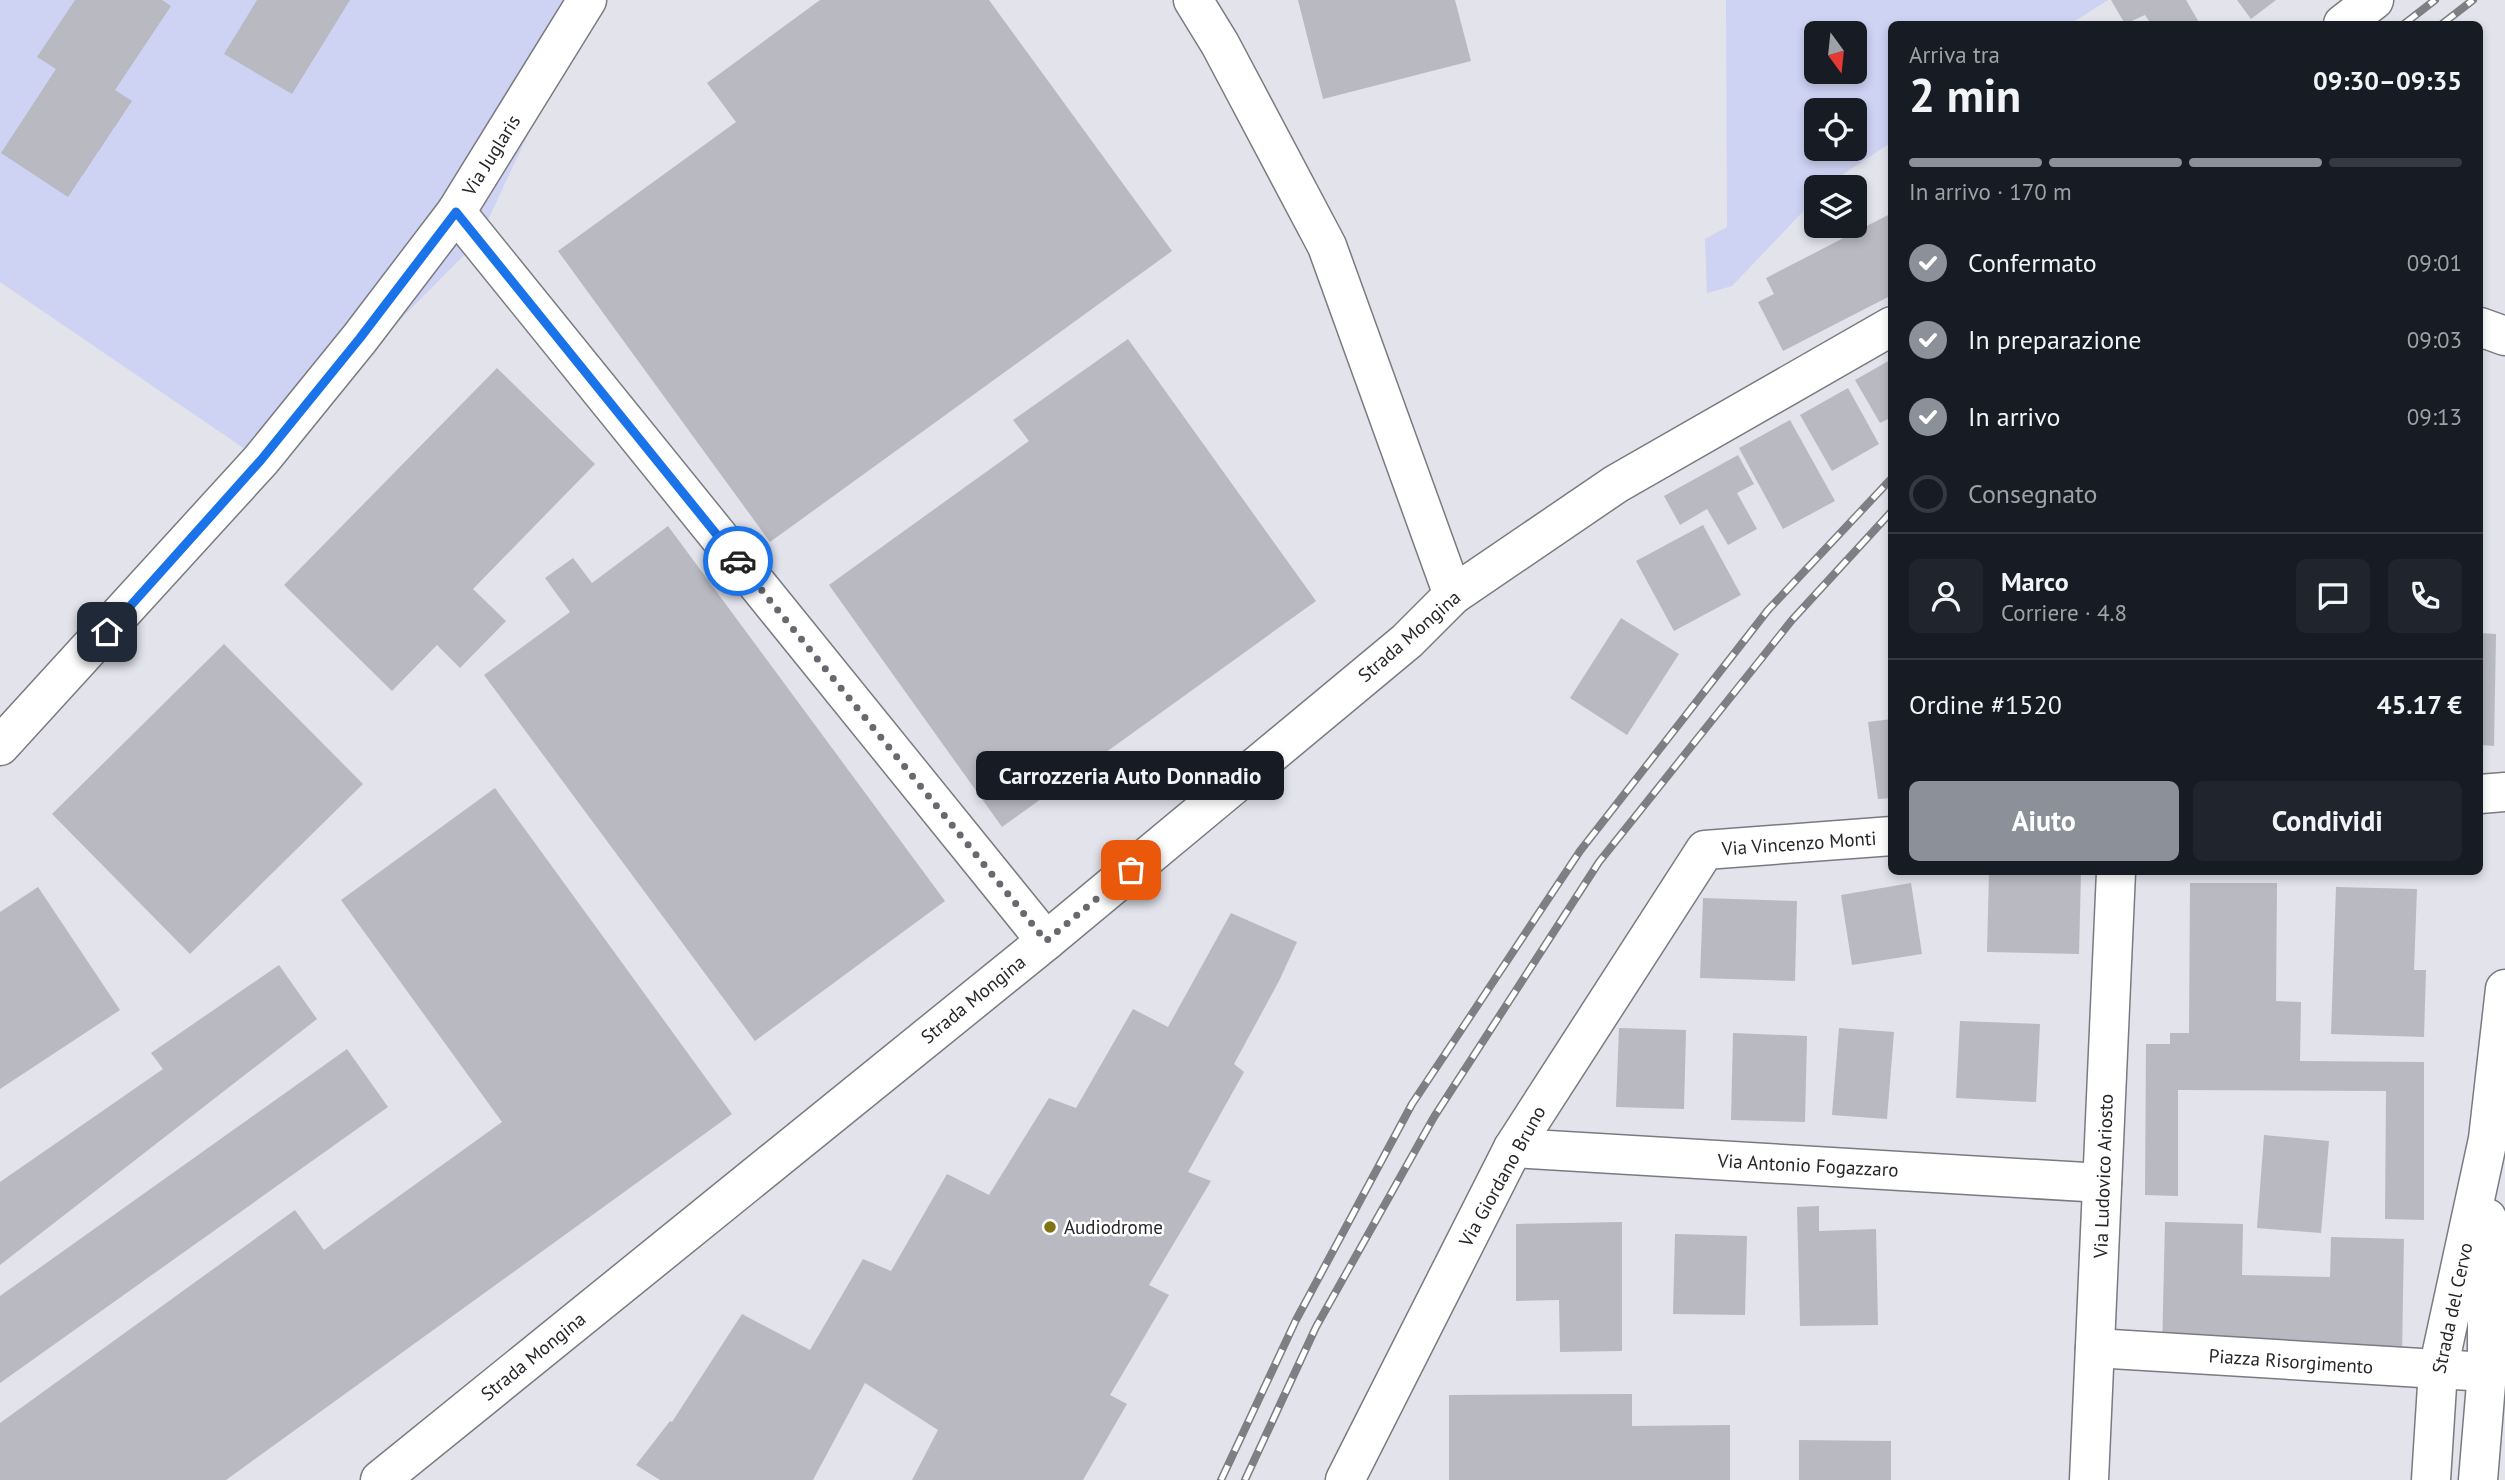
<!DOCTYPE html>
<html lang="it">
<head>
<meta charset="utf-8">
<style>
  :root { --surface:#171b24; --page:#20242c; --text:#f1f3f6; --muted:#9ea1a6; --line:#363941; --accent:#8c9099 }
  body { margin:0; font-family:"PT Sans",sans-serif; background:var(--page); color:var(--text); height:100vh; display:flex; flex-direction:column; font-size:26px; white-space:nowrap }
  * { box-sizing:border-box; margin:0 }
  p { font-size:23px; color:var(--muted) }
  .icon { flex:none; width:38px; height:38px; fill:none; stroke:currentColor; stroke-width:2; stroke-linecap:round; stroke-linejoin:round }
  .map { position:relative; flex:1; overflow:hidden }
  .panel { position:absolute; left:1888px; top:21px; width:595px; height:854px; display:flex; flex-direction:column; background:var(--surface); border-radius:10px; box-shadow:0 4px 10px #0003 }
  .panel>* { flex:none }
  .needle { width:46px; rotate:165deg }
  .buttons { position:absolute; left:1804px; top:21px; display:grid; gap:14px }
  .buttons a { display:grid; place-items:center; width:63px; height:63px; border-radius:10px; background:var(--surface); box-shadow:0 4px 10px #0003; font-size:35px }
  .pin { position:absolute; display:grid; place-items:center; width:60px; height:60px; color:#fff; margin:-30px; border-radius:14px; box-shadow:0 4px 10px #0006 }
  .courier { position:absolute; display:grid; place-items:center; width:70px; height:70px; margin:-35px; border:5px solid #1a73e8; border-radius:50%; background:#fff; color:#222; box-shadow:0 2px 9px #0007 }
  .bubble { position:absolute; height:49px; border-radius:10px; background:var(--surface); box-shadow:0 4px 10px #0003; font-size:23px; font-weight:600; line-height:49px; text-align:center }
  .headline em { font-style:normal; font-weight:600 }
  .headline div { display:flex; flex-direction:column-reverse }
  .headline { display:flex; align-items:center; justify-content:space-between; height:119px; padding:0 21px }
  h1 { font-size:46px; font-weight:600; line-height:52px }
  .bar { display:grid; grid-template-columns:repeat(4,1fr); gap:10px 7px; align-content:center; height:84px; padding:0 21px }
  .bar i { height:9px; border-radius:5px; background:var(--line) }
  .bar .active { background:var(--accent) }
  .bar p { grid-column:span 4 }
  .line { display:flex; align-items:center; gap:18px; padding:0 21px; border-top:2px solid var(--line) }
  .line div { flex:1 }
  .round { display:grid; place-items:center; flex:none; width:74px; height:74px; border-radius:10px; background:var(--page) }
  ol { padding:0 21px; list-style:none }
  li { display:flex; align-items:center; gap:21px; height:77px }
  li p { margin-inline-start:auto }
  li .icon { padding:7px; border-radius:50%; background:var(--accent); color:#fff; stroke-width:4 }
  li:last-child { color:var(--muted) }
  li i { width:38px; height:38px; border:4px solid var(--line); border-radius:50% }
  .cta { display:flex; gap:14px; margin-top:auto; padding:14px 21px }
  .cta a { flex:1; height:80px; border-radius:10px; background:var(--accent); color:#fff; font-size:28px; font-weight:600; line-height:80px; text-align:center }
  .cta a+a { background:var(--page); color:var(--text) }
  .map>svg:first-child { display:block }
  .green { fill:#ced2f3; fill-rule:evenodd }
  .building { fill:#b9b9c1 }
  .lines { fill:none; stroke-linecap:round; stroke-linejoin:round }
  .minor-casing { stroke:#7a7b81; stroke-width:41 }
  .minor { stroke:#fff; stroke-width:38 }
  .rail-casing { stroke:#7e7e83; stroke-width:8 }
  .rail { stroke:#fff; stroke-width:5; stroke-dasharray:16; stroke-linecap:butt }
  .done { stroke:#68696e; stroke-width:7; stroke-dasharray:0 12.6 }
  .route { stroke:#1a73e8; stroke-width:9 }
  .poi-dot { fill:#807314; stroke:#fff; stroke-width:2.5 }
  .labels { text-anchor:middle; stroke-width:5; stroke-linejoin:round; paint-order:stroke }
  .street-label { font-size:19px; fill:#27272a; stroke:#fff }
  .poi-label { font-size:19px; fill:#27272a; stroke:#fff; text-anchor:start }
</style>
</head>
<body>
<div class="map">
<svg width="2505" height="1480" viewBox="0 0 2505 1480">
  <rect width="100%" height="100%" fill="#e2e3eb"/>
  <g class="green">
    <path d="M0,0H591L478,241L261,460L0,282Z"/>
    <path d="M1726,0H2108L2070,24H1892V142L1833,181L1827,187H1816V198L1732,286L1707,293L1705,239L1727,227ZM1816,33H1855V72H1816ZM1816,110H1855V149H1816Z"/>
  </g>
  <g class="building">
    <path d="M75,0H162L171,6L115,90L132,101L68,197L1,153L56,69L37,57Z"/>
    <path d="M257,0H350L292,94L224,54Z"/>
    <path d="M820,0H989L1172,251L770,542L558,251L736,122L707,83Z"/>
    <path d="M1298,0H1455L1471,61L1323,99Z"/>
    <path d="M2111,0H2186L2200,24H2151L2145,15L2125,24Z"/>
    <path d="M2237,0H2276L2251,19Z"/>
    <path d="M1892,213V295L1783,351L1758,302L1774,294L1766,278Z"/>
    <path d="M1128,339L1316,601L1002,827L829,585L1029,441L1013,420Z"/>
    <path d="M1892,359V417L1880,423L1855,380Z"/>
    <path d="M497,368L595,464L473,589L506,621L460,668L437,645L392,691L284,585Z"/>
    <path d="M1848,388L1879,444L1832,471L1800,415Z"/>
    <path d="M1790,420L1835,501L1783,529L1739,448Z"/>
    <path d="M1738,455L1754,484L1737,493L1757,529L1728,545L1707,509L1680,525L1664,496Z"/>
    <path d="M1703,525L1741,595L1674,631L1636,561Z"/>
    <path d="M668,526L945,901L755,1041L484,675L570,612L545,578L573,558L592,583Z"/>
    <path d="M1621,618L1679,654L1627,735L1570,698Z"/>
    <path d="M2480,633L2496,634L2494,746L2480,745Z"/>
    <path d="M224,644L363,784L190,954L52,814Z"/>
    <path d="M1892,719V798L1878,799L1868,722Z"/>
    <path d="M495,788L732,1114L226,1480H0V1423L295,1210L324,1250L502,1122L341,900Z"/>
    <path d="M1989,872H2081L2079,954L1987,952Z"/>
    <path d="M1911,883L1922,954L1852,965L1841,895Z"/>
    <path d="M2190,883H2277L2276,1001L2301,1002L2300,1061L2424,1062V1220L2385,1219L2386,1091L2178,1090V1196L2145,1195L2146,1044H2170V1033H2189Z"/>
    <path d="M38,887L120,1010L0,1089V912Z"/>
    <path d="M2336,887L2417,889L2414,970H2426L2424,1037L2331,1034Z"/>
    <path d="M1703,898L1797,901L1795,981L1700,978Z"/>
    <path d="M1231,913L1297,942L1279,981L1234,1064L1244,1072L1188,1172L1211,1181L1149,1285L1169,1295L1110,1395L1127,1404L1083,1480H912L938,1430L865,1383L813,1480H660L636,1465L670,1421L672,1422L742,1314L810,1350L863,1259L891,1271L947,1174L989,1195L1049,1098L1076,1108L1133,1009L1168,1027Z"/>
    <path d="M279,965L317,1019L0,1265V1182L163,1069L151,1053Z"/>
    <path d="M1960,1021L2040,1024L2036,1102L1956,1098Z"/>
    <path d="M1619,1028L1686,1030L1684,1109L1616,1107Z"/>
    <path d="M1839,1028L1894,1032L1887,1119L1832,1115Z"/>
    <path d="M1733,1033L1807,1036L1805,1122L1731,1120Z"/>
    <path d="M347,1049L388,1107L0,1383V1296Z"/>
    <path d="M2264,1135L2329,1141L2321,1233L2257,1228Z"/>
    <path d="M1819,1206V1231L1876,1229L1878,1325L1800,1326L1797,1207Z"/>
    <path d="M1622,1222V1351L1560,1352L1559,1300L1516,1301V1224Z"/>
    <path d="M2165,1222L2243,1224L2242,1275L2330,1277L2331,1237L2404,1239L2402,1355L2162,1351Z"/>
    <path d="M1675,1234L1747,1236L1745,1315L1673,1314Z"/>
    <path d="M1632,1394V1426L1730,1425V1480H1449V1395Z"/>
    <path d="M1799,1440L1891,1441V1480H1799Z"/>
  </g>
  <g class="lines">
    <defs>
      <g id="minor">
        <path d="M1193,0L1220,44L1327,246L1453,595"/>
        <path d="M2343,24L2374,0"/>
        <path d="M456,212L1046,941"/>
        <path d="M2480,327L2505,336"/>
        <path d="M0,746L261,460L360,338L456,212L587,0"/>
        <path d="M2480,794L2505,792"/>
        <path d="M1513,1148L2102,1183"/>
        <path d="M2095,1348L2487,1372"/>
        <path d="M380,1480L1046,941L1407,641L1453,595L1616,484L1892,326"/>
        <path d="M1345,1480L1513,1148L1705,850L1892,836"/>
        <path d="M2089,1480L2116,872"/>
        <path d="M2431,1480L2438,1370L2488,1139L2505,989"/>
        <path d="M2478,1480L2487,1372V1218"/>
      </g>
    </defs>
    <use href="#minor" class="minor-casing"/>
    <use href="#minor" class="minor"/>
    <defs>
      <g id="rail">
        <path d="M2404,24L2435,0"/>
        <path d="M2442,24L2473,0"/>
        <path d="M1221,1480L1296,1320L1412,1104L1580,851L1768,610L1892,478"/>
        <path d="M1245,1480L1316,1327L1434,1117L1599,862L1792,620L1892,511"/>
      </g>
    </defs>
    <use href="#rail" class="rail-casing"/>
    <use href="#rail" class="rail"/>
  </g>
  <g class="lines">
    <path class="done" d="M738,561L1046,941L1131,870"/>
    <path class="route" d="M107,632L261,460L360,338L456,212L738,561"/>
  </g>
  <circle class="poi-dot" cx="1050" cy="1227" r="7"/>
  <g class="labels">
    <g class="street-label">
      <text transform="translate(491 155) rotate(-58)" y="7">Via Juglaris</text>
      <text transform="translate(1409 636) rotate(-41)" y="7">Strada Mongina</text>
      <text transform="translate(1799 843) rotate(-4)" y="7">Via Vincenzo Monti</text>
      <text transform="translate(973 999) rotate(-39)" y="7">Strada Mongina</text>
      <text transform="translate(1808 1165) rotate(3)" y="7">Via Antonio Fogazzaro</text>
      <text transform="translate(1502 1176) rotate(-61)" y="7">Via Giordano Bruno</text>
      <text transform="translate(2103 1176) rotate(-88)" y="7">Via Ludovico Ariosto</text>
      <text transform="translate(2452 1308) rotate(-78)" y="7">Strada del Cervo</text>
      <text transform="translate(533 1356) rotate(-39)" y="7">Strada Mongina</text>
      <text transform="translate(2291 1361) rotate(4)" y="7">Piazza Risorgimento</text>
    </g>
    <g class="poi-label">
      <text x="1064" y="1234">Audiodrome</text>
    </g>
  </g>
</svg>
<div class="buttons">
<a><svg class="needle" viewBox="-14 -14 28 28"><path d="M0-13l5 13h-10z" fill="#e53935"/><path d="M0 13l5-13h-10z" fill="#9ea1a6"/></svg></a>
<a><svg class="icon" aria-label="locate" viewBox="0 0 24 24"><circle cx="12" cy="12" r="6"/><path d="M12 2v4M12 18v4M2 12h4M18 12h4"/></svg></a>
<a><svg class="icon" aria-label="layers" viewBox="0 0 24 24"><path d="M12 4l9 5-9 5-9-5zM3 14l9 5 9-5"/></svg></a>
</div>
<div class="pin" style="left:1131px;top:870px;background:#ea580c"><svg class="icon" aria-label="bag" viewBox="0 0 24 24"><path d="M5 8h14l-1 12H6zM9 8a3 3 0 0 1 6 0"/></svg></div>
<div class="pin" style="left:107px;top:632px;background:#1f2937"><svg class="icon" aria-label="home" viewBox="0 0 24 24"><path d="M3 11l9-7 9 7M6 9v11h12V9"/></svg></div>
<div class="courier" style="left:738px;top:561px"><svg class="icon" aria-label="car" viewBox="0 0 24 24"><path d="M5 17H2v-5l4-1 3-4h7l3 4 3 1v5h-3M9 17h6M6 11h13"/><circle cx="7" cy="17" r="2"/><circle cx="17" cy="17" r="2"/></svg></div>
<div class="bubble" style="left:976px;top:751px;width:308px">Carrozzeria Auto Donnadio</div>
<section class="panel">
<div class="headline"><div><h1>2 min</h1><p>Arriva tra</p></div><em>09:30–09:35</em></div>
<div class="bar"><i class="active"></i><i class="active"></i><i class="active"></i><i></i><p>In arrivo · 170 m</p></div>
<ol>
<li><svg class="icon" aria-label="check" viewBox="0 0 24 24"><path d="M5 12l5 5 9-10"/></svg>Confermato<p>09:01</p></li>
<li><svg class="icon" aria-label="check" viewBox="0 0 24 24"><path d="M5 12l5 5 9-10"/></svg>In preparazione<p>09:03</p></li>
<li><svg class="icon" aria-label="check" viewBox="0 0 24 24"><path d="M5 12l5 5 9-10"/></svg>In arrivo<p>09:13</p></li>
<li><i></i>Consegnato</li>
</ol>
<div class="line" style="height:126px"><a class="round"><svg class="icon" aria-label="person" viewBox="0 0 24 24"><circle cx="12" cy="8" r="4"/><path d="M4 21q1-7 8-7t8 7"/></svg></a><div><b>Marco</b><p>Corriere · 4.8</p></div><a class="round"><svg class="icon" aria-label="chat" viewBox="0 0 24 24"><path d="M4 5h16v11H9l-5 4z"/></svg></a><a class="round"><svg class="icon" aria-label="phone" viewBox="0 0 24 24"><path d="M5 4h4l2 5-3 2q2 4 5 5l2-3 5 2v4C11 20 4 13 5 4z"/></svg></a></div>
<div class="line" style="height:91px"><div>Ordine #1520</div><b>45.17 €</b></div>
<div class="cta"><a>Aiuto</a><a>Condividi</a></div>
</section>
</div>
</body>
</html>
